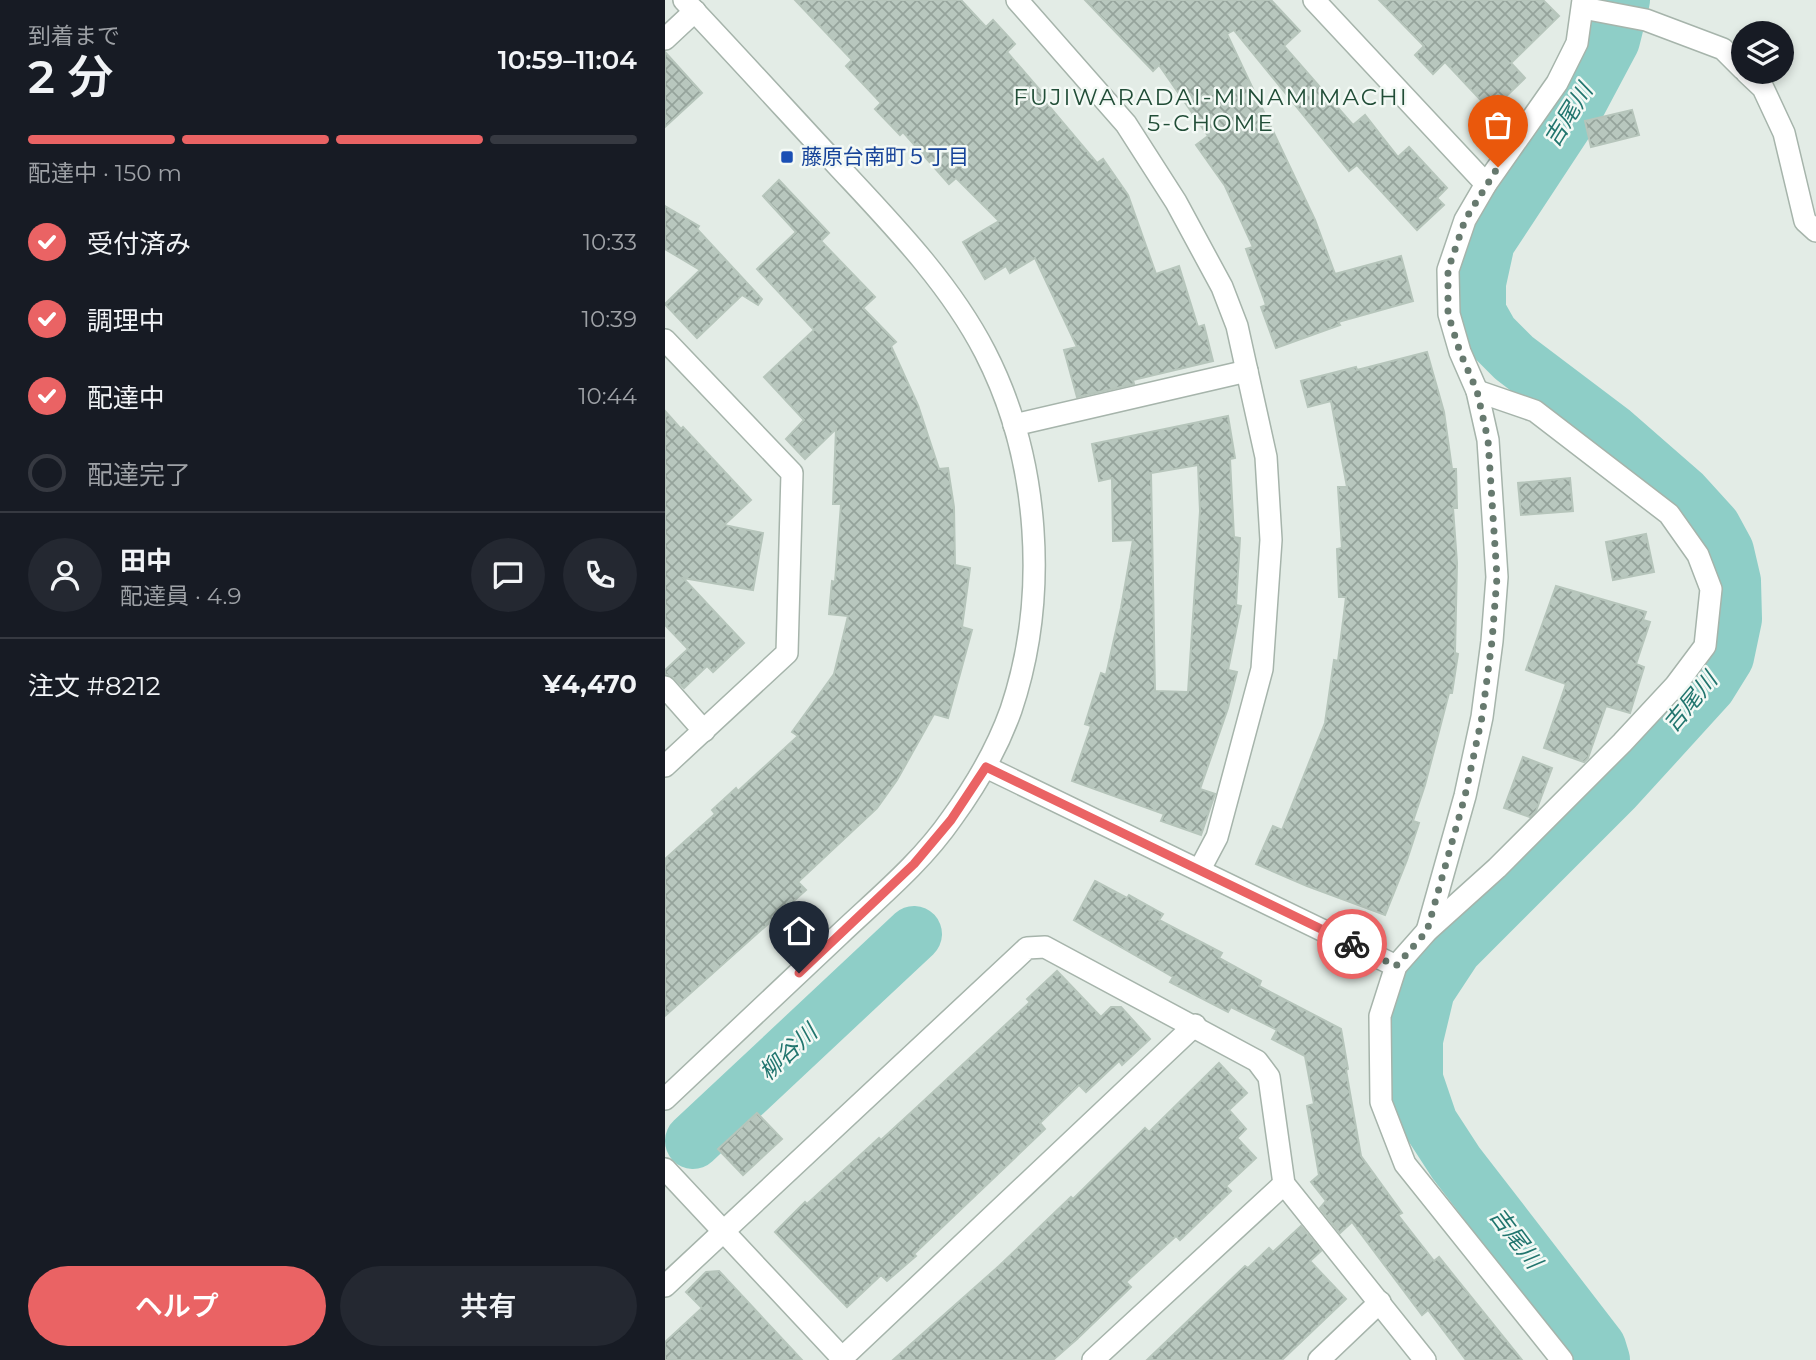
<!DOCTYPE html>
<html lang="ja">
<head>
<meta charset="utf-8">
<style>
  :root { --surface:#171b24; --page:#242831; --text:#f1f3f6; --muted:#9ea1a6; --line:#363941; --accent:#ea6364 }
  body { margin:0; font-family:Montserrat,"Noto Sans JP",sans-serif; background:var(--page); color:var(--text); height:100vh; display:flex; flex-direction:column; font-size:26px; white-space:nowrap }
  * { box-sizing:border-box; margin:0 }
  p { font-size:23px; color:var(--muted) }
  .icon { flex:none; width:38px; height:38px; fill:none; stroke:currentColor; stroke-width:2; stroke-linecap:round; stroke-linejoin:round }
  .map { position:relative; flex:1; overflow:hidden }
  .details { display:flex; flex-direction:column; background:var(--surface); width:665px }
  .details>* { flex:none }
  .fabs { position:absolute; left:1066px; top:21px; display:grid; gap:14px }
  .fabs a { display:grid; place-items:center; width:63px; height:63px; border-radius:50%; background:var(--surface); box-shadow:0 4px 10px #0003; font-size:35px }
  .pin { position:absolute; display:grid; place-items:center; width:60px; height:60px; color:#fff; margin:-72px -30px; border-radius:50% 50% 50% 0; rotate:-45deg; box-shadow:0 0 7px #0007 }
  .pin .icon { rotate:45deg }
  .courier { position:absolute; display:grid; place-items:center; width:70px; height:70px; margin:-35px; border:5px solid #ea6364; border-radius:50%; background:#fff; color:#222; box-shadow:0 2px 9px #0007 }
  .summary em { font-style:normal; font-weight:600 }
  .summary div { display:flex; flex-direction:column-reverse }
  .summary { display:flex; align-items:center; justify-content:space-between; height:119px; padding:0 28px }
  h1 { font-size:46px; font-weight:600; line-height:52px }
  .bar { display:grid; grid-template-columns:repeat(4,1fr); gap:10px 7px; align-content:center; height:84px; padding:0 28px }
  .bar i { height:9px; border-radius:5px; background:var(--line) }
  .bar .on { background:var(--accent) }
  .bar p { grid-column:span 4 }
  .line { display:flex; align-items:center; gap:18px; padding:0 28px; border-top:2px solid var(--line) }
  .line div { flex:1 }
  .round { display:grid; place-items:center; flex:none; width:74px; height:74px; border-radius:37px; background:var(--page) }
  ol { padding:0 28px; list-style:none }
  li { display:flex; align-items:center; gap:21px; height:77px }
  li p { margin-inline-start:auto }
  li .icon { padding:7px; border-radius:50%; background:var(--accent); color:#fff; stroke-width:4 }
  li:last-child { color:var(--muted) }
  li i { width:38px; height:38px; border:4px solid var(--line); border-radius:50% }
  .primary-button { display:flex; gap:14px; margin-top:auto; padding:14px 28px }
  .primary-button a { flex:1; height:80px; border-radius:42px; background:var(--accent); color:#fff; font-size:28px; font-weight:600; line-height:80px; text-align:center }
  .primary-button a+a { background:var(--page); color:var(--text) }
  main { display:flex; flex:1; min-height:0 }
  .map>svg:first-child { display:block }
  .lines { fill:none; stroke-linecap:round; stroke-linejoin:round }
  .river { stroke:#8ecec7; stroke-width:56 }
  .building { fill:url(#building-cross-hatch); stroke:#b6c5bb; stroke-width:2; fill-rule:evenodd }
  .minor-casing { stroke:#a6b4ab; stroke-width:24 }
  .minor { stroke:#fff; stroke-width:21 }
  .done { stroke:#677a6f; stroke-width:7; stroke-dasharray:0 12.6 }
  .route { stroke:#ea6364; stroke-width:9 }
  .transit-dot { fill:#1a4fb4; stroke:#f3f9f5; stroke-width:2.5 }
  .labels { text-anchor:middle; stroke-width:5; stroke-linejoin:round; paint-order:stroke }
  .transit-label { font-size:21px; fill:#164399; stroke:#f3f9f5; text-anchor:start }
  .neighbourhood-label { font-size:23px; letter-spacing:2px; fill:#214d37; stroke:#f3f9f5 }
  .water-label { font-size:23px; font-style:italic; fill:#21756e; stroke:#f3f9f5 }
</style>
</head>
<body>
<main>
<section class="details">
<div class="summary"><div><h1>2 分</h1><p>到着まで</p></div><em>10:59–11:04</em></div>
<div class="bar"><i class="on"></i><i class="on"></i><i class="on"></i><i></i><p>配達中 · 150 m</p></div>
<ol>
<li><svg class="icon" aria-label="check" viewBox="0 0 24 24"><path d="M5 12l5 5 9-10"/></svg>受付済み<p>10:33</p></li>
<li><svg class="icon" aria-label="check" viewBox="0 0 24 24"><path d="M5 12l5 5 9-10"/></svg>調理中<p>10:39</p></li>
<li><svg class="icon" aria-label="check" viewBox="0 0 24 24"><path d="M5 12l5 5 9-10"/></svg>配達中<p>10:44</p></li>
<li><i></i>配達完了</li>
</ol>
<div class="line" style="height:126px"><a class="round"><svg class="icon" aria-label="person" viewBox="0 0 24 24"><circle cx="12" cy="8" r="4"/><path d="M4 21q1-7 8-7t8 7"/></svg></a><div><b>田中</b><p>配達員 · 4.9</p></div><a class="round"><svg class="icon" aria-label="chat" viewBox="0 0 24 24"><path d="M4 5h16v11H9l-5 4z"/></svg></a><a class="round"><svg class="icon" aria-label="phone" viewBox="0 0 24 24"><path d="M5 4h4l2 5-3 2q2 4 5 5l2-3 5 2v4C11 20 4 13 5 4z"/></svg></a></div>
<div class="line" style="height:91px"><div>注文 #8212</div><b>¥4,470</b></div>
<div class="primary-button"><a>ヘルプ</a><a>共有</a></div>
</section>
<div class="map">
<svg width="1151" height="1360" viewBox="0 0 1151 1360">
  <defs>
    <pattern id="building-cross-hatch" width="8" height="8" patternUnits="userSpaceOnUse" patternTransform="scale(1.75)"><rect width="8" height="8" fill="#b8c7be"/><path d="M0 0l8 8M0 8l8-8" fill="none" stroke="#95a39b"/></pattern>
  </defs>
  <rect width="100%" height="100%" fill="#e3ece6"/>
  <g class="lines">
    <g class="river">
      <path d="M28,1141L249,934"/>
      <path d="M937,1360L933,1347L791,1163L765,1123L750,1079V1040L762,990L789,949L950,788L1043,686L1061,657L1069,619L1068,581L1061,551L1048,527L1018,494L947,432L849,358L826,335L813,312V283L822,242L914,102L947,40L957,0"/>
    </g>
  </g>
  <g class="building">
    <path d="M130,0H296L321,27L328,20L350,44L342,52L381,97L378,99L432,163L438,159L463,195L491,274L514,266L533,327L539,325L548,361L468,380L469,384L412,397L399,350L412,347L370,258L345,273L341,266L320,279L298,242L334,221L291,178L284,184L238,132L235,135L210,109L216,103L181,66L187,60Z"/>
    <path d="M420,0H606L635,31L619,46L688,125L700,115L733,157L744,147L782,188L772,198L779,205L752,230L692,165L684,171L569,30L562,34L650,220L670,274L736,256L748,301L673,322L675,325L611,348L596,307L601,305L581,249L588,247L560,186L531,145L543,136L494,65L488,71Z"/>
    <path d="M714,0H878L894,16L846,63L860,78L826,111L780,62L768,74L750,55L759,46Z"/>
    <path d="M0,52L37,93L0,127Z"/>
    <path d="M967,110L974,135L926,147L920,121Z"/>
    <path d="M114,180L164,233L156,241L210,297L198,308L231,342L226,346L253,405L274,469L283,468L289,507L290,565L305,568L297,627L307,630L283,718L269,714L232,780L212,808L133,882L141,890L0,1016V859L50,814L47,810L71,788L73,791L133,736L127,732L169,674L183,616L164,614L167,581L170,582L176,504H168L171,429L140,459L121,439L139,420L99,377L149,330L92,269L131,232L98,196Z"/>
    <path d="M0,206L34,226L32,229L97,299L93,305L77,295L32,338L0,304L35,270L0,249Z"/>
    <path d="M762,352L779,412L787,469H791L792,508H788L792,563L790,653L793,654L787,693H784L760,785L748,821L754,823L742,860L720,915L642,886L591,864L608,826L617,830L660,723L669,660L673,661L681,597H674L672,549L677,548L673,487H682L666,401L643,407L636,381L691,367L692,370Z"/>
    <path d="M0,411L16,429L18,427L86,500L59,525L98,533L88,590L18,578L79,643L48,672L42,666L19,688L9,678L0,674V670L23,649L0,625Z"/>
    <path d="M563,416L570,458L565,459L569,537L575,538L571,605L576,606L563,670L572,672L563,708L535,789L550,794L536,835L496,821L499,814L407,781L426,726L420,724L436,673L441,675L456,608L468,540L448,541L447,478L434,481L427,444ZM533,465L535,511L523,692L490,691L486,473Z"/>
    <path d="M905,478L908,511L856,515L853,483Z"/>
    <path d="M981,534L989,572L948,580L941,542Z"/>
    <path d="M891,586L981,612L978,620L985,622L971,664L979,667L965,713L941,706L923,758L919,762L879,748L901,684L861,670Z"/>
    <path d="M858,757L887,768L871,811L865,817L839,808Z"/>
    <path d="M430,881L462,898L464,895L498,914L494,920L557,953L554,958L596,981L594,986L676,1029L683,1069L681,1070L696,1156L737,1213L733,1215L769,1261L774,1257L857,1360H801L763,1310L757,1315L687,1222L675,1233L655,1208L661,1201L646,1182L654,1175L642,1106L649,1104L640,1056L607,1039L612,1030L566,1007L563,1012L505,982L508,977L409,920Z"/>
    <path d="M392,971L436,1017L446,1007H456L485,1039L457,1065L454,1061L421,1092L414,1085L375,1123L380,1129L249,1254L251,1256L222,1281L216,1275L182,1307L110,1232L140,1202L142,1204L214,1138L216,1140L252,1107L365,1002L362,999Z"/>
    <path d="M554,1063L582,1093L564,1110L581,1129L572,1138L591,1158L561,1186L566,1191L515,1240L511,1236L461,1282L466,1287L412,1339L388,1360H228L334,1266L406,1197L408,1199L480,1128L484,1132Z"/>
    <path d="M92,1113L117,1139L78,1175L53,1149Z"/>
    <path d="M636,1226L656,1251L645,1261L681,1299L617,1360H482L580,1266L583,1268L604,1248L608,1252Z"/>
    <path d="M54,1271L137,1360H0V1342L37,1308L21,1292L41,1272Z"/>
  </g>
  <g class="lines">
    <defs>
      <g id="minor">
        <path d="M352,0L461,124L511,202L557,287L572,326L601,457L606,540L597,669L552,837L535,869"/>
        <path d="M649,0L821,184"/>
        <path d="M918,8L981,20L1058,49L1078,69"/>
        <path d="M0,39L30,11"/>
        <path d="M1081,72L1098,88L1119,133L1140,221L1151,231"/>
        <path d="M0,340L127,473L122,653L0,766"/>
        <path d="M812,391L870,411L1004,514L1033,555L1046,589L1040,646L1010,686L957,743L832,868L762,931L731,966L715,1016L716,1102L740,1164L897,1360"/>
        <path d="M349,425L582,371"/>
        <path d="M0,687L39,731"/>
        <path d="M321,767L731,966"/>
        <path d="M762,931L800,796L817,717L827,641L832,577L823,440L812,391L795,352L784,314L783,270L800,220L821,184L892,83L912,43L918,0"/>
        <path d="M0,1099C58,1045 116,990 174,935C213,898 256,863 287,818C311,785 332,749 346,710C384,597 375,459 320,352C284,282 225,222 172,165C121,110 71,55 19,0"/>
        <path d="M0,1169L179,1360"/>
        <path d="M0,1286L362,948L380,947L592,1061L604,1077L619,1184L760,1360"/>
        <path d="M175,1360L530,1025"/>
        <path d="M428,1360L619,1184"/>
        <path d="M654,1360L715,1302"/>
      </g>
    </defs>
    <use href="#minor" class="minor-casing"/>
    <use href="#minor" class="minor"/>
  </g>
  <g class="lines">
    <path class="done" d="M687,944L731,966L762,931L800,796L817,717L827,641L832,577L823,440L812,391L795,352L783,314V270L800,220L833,167"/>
    <path class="route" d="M134,973L249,864L286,820L321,767L687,944"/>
  </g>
  <rect class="transit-dot" x="115" y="150" width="14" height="14" rx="3.5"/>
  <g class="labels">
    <g class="transit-label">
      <text x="136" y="164">藤原台南町５丁目</text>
    </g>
    <g class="neighbourhood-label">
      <text x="546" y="105">FUJIWARADAI-MINAMIMACHI<tspan x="546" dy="26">5-CHOME</tspan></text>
    </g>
    <g class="water-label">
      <text transform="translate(903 115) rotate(-58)" y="8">吉尾川</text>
      <text transform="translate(1025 702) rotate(-50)" y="8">吉尾川</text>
      <text transform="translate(123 1052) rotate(-43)" y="8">柳谷川</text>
      <text transform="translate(851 1238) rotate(53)" y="8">吉尾川</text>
    </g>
  </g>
</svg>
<div class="fabs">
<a><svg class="icon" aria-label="layers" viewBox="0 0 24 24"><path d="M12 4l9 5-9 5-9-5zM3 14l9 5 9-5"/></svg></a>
</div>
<div class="pin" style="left:833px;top:167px;background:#ea580c"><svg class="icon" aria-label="bag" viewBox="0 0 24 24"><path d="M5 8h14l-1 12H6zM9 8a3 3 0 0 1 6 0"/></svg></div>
<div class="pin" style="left:134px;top:973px;background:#1f2937"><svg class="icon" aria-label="home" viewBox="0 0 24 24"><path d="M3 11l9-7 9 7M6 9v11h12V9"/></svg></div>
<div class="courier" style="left:687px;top:944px"><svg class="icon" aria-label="bike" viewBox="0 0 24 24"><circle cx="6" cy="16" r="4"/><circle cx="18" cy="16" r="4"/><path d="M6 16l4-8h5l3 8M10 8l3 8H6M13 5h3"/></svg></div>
</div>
</main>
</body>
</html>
